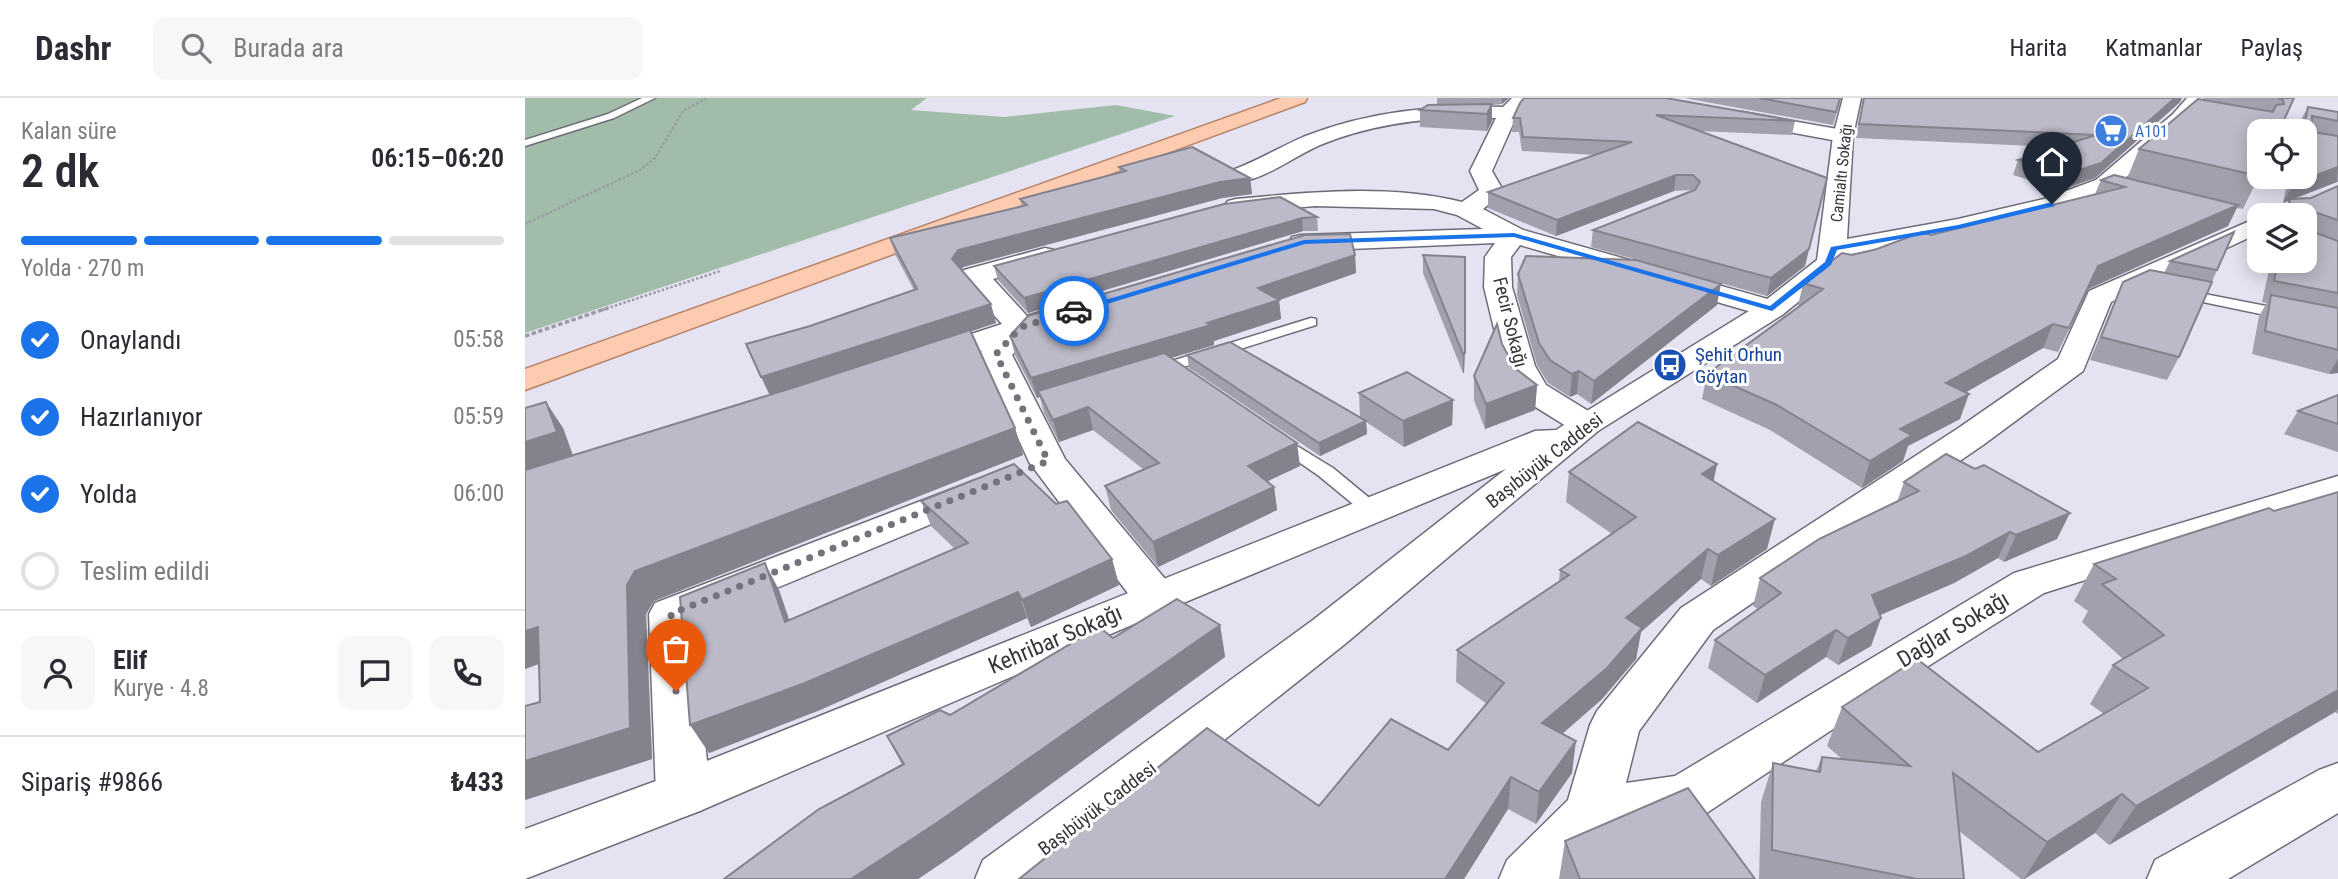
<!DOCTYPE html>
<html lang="tr">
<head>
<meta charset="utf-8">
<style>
  :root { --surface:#fff; --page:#f7f7f7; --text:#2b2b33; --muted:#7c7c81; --line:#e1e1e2; --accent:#1a73e8 }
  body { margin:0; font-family:"Roboto Condensed",sans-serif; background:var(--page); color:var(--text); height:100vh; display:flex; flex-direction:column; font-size:26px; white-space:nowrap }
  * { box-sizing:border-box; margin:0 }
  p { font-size:23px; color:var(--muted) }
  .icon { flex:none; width:38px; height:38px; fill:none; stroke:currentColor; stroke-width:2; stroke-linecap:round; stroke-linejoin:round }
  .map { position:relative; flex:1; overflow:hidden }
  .side { display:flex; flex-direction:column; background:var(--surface); width:525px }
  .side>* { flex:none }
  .tools { position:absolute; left:1722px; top:21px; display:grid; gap:14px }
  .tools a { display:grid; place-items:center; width:70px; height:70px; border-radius:14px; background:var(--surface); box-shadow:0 4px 18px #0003; font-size:35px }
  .pin { position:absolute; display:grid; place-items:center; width:60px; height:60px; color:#fff; margin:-72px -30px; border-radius:50% 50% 50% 0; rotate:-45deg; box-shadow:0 0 7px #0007 }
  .pin .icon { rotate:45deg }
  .courier { position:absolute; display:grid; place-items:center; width:70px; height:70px; margin:-35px; border:5px solid #1a73e8; border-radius:50%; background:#fff; color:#222; box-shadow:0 2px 9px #0007 }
  .headline em { font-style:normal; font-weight:600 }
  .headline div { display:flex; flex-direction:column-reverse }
  .headline { display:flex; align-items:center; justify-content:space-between; height:119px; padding:0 21px }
  h1 { font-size:46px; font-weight:600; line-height:52px }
  .bar { display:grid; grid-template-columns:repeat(4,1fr); gap:10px 7px; align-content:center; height:84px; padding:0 21px }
  .bar i { height:9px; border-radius:5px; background:var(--line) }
  .bar .selected { background:var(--accent) }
  .bar p { grid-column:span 4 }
  .line { display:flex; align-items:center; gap:18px; padding:0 21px; border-top:2px solid var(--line) }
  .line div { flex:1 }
  .round { display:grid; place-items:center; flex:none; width:74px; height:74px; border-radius:14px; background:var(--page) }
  ol { padding:0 21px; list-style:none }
  li { display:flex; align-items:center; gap:21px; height:77px }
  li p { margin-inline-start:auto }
  li .icon { padding:7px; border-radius:50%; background:var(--accent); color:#fff; stroke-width:4 }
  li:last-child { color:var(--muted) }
  li i { width:38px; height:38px; border:4px solid var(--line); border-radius:50% }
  header { display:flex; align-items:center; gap:42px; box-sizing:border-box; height:98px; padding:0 35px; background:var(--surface); border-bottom:2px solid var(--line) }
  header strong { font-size:33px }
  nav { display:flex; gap:38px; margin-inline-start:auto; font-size:24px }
  .search { width:490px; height:63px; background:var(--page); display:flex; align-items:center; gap:18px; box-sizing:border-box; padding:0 24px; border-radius:14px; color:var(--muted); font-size:26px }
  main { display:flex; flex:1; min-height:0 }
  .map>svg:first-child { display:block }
  .green { fill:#a1bca9 }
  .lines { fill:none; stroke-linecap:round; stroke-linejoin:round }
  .service-casing { stroke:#6e6c79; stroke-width:3 }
  .minor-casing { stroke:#6e6c79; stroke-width:3 }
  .secondary-casing { stroke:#6e6c79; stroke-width:3 }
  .primary-casing { stroke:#b68165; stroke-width:3 }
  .path-far1 { stroke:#9c9aa5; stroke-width:2.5; stroke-dasharray:2.5 2; stroke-linecap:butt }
  .path { stroke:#9c9aa5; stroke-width:3.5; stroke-dasharray:4.5 2.5; stroke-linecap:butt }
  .service { fill:#fff; fill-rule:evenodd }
  .minor { fill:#fff; fill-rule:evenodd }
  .secondary { fill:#fff; fill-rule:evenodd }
  .primary { fill:#fdcbb0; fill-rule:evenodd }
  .wall { fill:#a2a0ac }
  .shaded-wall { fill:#84828c }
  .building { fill:#bcbac8; stroke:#84828c; stroke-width:2 }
  .route { fill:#1a73e8 }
  .done { stroke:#74727b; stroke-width:7; stroke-dasharray:0 12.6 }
  .labels { text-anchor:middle; stroke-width:6; stroke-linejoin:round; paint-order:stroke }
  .far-shop-label { font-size:16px; fill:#366cbe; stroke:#fff; text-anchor:start }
  .far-street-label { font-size:16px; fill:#37363c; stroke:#fff }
  .street-label { font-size:19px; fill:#37363c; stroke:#fff }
  .transit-label { font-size:19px; fill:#164399; stroke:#fff; text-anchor:start }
  .near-street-label { font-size:23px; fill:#37363c; stroke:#fff }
</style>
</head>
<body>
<header>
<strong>Dashr</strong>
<div class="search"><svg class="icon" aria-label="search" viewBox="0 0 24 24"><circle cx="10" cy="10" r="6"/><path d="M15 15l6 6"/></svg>Burada ara</div>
<nav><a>Harita</a><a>Katmanlar</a><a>Paylaş</a></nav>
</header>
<main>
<section class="side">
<div class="headline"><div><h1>2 dk</h1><p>Kalan süre</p></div><em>06:15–06:20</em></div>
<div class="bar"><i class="selected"></i><i class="selected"></i><i class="selected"></i><i></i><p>Yolda · 270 m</p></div>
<ol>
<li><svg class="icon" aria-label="check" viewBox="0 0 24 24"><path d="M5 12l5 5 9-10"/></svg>Onaylandı<p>05:58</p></li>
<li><svg class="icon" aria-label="check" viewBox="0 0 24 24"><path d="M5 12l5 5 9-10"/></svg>Hazırlanıyor<p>05:59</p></li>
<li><svg class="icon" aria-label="check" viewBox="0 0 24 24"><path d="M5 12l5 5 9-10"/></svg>Yolda<p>06:00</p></li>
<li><i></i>Teslim edildi</li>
</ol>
<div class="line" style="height:126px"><a class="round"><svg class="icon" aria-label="person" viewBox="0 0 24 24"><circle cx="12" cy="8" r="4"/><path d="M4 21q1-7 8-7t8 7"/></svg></a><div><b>Elif</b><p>Kurye · 4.8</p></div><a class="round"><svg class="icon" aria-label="chat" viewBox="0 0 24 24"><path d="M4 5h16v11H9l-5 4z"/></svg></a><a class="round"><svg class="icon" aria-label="phone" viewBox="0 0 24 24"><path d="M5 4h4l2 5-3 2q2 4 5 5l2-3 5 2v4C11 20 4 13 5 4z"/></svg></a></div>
<div class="line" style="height:91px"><div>Sipariş #9866</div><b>₺433</b></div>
</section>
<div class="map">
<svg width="1813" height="781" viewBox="0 0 1813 781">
  <rect width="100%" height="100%" fill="#e5e2f1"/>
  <path class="green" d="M0,0H402L386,12L479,19L591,7L650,18L0,235Z"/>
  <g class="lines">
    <defs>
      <g id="service">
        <path d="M117,0H130L89,20L0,48V42L83,16Z"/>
        <path d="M1654,191L1813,222V232L1649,198V192Z"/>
        <path d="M786,220L791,221V227L636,276L630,278L622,273L624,270Z"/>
        <path d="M754,337L808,370L854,408L857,412L854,416H840L794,378L748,346L745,342L748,338Z"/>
      </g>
      <g id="minor">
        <path d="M987,0H1006L992,17L967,73L979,94L958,111L998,132L1257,205L1262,211L1257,217L1247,220L1237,217L995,147L986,159L987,189L1010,268L1021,287L1073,319L1079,326L1073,333L1061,337L1049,333L996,300L991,293L978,268L959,189L960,159L970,145L776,153L767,151L763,145L767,139L776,137L958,131L932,117L909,111L790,108L711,115L703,113L699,108L703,103L711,101C784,94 865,86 937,104L954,92L945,73L971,20C910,18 851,24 795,47C771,57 730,89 705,83L702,78L705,73C730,64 753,50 778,39C843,13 909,7 978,9Z"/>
        <path d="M1217,14L1318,32L1328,38L1318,44L1210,24L1207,20L1210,16Z"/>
        <path d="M1734,119V135L1586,204L1558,273L1458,347L1188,532L1114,633L1101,685L1150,678L1489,475L1813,378V402L1519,495L1397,572L1180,716L1161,723L1082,735L1041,781H974L982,762L1043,702L1065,627L1072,613L1156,510L1432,331L1533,261L1564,193Z"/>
        <path d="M520,150L529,152L533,158L529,164L468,181L502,218L541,206L551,209L556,215L551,221L506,237L487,257L540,361L646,488L652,499L646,510L630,514L614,510L504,364L455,256L457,253L402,271L391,268L386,261L391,254L477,226L439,184L435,178L439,172Z"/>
        <path d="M448,383L462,387L467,395L462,403L169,524L185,696L177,712L158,719L139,712L131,696L124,516L130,505Z"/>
        <path d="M1813,665V715L1703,781H1622L1630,762L1794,672Z"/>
      </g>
      <path id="secondary" d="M1318,0H1336L1328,38L1322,141L1433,121L1519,101L1571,82L1648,16L1662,0H1681L1662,24L1587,92L1535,111L1433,137L1320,157L1314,171L1257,217L1073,333L820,546L524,781H450L458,762L788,522L981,371L646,510L177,712L0,781V731L139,680L1010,333L1031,332L1237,205L1292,162L1308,38Z"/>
      <path id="primary" d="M756,0H782L780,4L0,292V271Z"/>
    </defs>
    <use href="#service" class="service-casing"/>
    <use href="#minor" class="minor-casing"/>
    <use href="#secondary" class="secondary-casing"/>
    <use href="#primary" class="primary-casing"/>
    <g class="path-far1">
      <path d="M0,126L115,72L130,60L158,13L182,0"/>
      <path d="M77,212L195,173"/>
    </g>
    <path class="path" d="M0,238L83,210"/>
    <use href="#service" class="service"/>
    <use href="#minor" class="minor"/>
    <use href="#secondary" class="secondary"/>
    <use href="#primary" class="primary"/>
  </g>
  <g class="wall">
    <path d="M912,0H984L977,6L967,7V23L962,33L895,29V12L912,7Z"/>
    <path d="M999,0L1270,23L1267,37L1174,33L1280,168L1242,198L1066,149L1068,132L1166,92L1149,93L1031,138L963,110V94L1070,57L997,53L994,34H987L988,20Z"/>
    <path d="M1159,0H1316L1308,27Z"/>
    <path d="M1338,0H1657L1655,4L1570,80L1536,92L1488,77L1493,62L1532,49L1331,40Z"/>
    <path d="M1679,0H1769L1734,78L1718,111L1712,110L1703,128L1563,191L1533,254L1518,250L1441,294L1435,321L1383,348L1378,363L1337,390L1245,332L1177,301L1182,276L1274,208H1273L1278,185L1327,157L1570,96L1576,82L1602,81L1614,51Z"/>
    <path d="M1783,9L1813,14V84H1812L1768,101L1786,100L1813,88V275L1804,276L1727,256L1734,218L1742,205L1737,204L1746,163H1780V117H1756L1764,102L1758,105L1763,79H1780V33H1773L1774,25Z"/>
    <path d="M594,69L725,80L727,96L697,100L438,169L437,172L471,225L446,233L490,330L498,357L129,503L121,516L127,661L0,702V608L15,604L14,566L0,571L38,330L48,357L244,297L285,228L389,192L371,158L365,140L497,109L495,101L595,75Z"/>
    <path d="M699,106L792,119L793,133H778L503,215L473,182L469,168Z"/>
    <path d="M830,157L831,175L754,202L756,221L689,243V247L646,260L775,368L742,383L749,389L752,412L633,469L586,412L580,388L618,371L568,332L534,344L519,315L515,299L512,300L490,257L485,238Z"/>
    <path d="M898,157L940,159L939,275H938L898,175Z"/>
    <path d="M1645,163L1692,172L1654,259L1642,282L1565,262L1598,184L1639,175Z"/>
    <path d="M993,176L1192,207L1066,306L1052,296L1045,299L1023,285L1012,267L992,197Z"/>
    <path d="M977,246L990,270L1012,287L1010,312L960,331L949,302V278Z"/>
    <path d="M662,257L835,319L834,295L928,302L927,327L879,349L841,324L842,336L795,358L664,270Z"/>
    <path d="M1813,297V354L1759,336L1773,313Z"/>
    <path d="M1192,366L1188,383L1242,451L1186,488L1176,481L1116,534L1111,561L1077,601L1037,636L1047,675L1011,726L983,711L939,781H494L794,708L923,652L962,606L931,584L932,552L1034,484L1035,472L1087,436L1041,404L1044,374Z"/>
    <path d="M1379,384L1532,441L1479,464L1473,460L1429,485L1355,517L1356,520L1346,548L1313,567L1301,559L1232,605L1183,570L1190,542L1233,511L1228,508L1235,480L1372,404Z"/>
    <path d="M1813,394V616L1810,614L1584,747L1570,735L1500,781H1496L1434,733L1439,781H1234L1236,704L1248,665L1291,673L1297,659L1317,661L1302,648L1317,609L1513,654L1579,616L1565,606L1588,567L1598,561L1557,524L1563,513L1549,503L1569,466Z"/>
    <path d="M396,403L587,461L594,487L506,529L502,520L295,612L184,655L254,492L264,522L430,451L406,428Z"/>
    <path d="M695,527L700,559L430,756L393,781H199L377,667L362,638L425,617L588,540Z"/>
    <path d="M1040,743L1230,781H1034Z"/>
  </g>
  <g class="shaded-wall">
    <path d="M977,0H984L977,6Z"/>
    <path d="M1650,0H1657L1655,4L1570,80L1536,92L1542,76Z"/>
    <path d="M967,6V23L962,33V16Z"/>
    <path d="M1813,69L1812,84L1758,105L1768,86Z"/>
    <path d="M1151,77L1149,93L1031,138L1032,122Z"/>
    <path d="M725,80L727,96L697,100L438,169L433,179L427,161L433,152L695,84Z"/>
    <path d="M1302,80L1280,168L1242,198L1246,180Z"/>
    <path d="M1713,107L1703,128L1563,191L1533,254L1573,168Z"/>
    <path d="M777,120L778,133L503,215L499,200Z"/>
    <path d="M830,157L831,175L749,204L754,202L756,221L689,243V247L516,299L513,293L515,299L512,300L506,280L682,225L733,190Z"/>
    <path d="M1196,186L1192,207L1066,306L1069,283Z"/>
    <path d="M466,206L471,225L246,300L236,279Z"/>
    <path d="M1528,226L1518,250L1412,311L1421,285Z"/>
    <path d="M940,255L939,275H938V256Z"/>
    <path d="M1813,261V275L1804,276Z"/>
    <path d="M1054,273L1052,296L1045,299L1047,276Z"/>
    <path d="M1012,287L1010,312L960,331L961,306Z"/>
    <path d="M1444,296L1435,321L1383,348L1378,363L1337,390L1345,363L1375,331Z"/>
    <path d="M928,302L927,327L879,349L878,323Z"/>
    <path d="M21,304L38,330L49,361L0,377V344Z"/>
    <path d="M563,309L568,332L534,344L528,322Z"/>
    <path d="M841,323L842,336L795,358L794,345Z"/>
    <path d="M490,330L498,357L129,503L121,516L127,661L0,702V663L110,473Z"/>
    <path d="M772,345L775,368L726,391L723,368Z"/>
    <path d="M1192,366L1186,396L1177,376Z"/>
    <path d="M749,389L752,412L633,469L628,444Z"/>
    <path d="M1545,415L1532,441L1479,464L1491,437Z"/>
    <path d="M1250,421L1242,451L1186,488L1193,457Z"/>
    <path d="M1485,434L1473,460L1429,485L1337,525L1347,497Z"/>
    <path d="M1183,451L1176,481L1116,534L1111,561L1077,601L1013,657L1017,625L1101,520Z"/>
    <path d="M587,461L594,487L506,529L497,502Z"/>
    <path d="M240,465L254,492L274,551L260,524Z"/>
    <path d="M493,494L502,520L295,612L184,655L165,627Z"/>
    <path d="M1356,520L1346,548L1313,567L1323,540Z"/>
    <path d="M695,527L700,559L430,756L393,781H326Z"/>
    <path d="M13,529L35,558L0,571V533Z"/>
    <path d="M1311,532L1301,559L1232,605L1240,577Z"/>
    <path d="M1813,592V611L1810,614L1584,747L1611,708Z"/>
    <path d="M1051,643L1047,675L1011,726L1014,694Z"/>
    <path d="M986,679L983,711L939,781H920Z"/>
    <path d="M1597,696L1570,735L1499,781L1522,744Z"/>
  </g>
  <g class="building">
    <path d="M999,0H1141L1270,23L1131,17L1302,80L1284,151L1246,180L1068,132L1170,92L1175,84L1168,77H1151L1032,122L963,94L1107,44L998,39L995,20H988L995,5Z"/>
    <path d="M1234,0H1315L1311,14Z"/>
    <path d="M1339,0H1650L1576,65L1542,76L1493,62L1571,37L1334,26Z"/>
    <path d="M1753,0H1769L1754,33H1734V78L1614,51L1673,1L1748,14L1751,7L1759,6L1758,2Z"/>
    <path d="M967,6L962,16L895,12L903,7Z"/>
    <path d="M1783,9L1813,14V23L1787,18V34L1813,38V69L1768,86L1769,79H1780V33H1778Z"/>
    <path d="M667,49L725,80L695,84L433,152L427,161L466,206L236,279L221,246L285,228L392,191L365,140L502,107L495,101L601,73L594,69Z"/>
    <path d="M1589,77L1713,107L1573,168L1544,230L1528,226L1421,285L1444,296L1375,331L1387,337L1345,363L1252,307L1182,276L1298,191L1278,185L1317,155L1327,157L1352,151L1397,134L1406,137L1600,89L1576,82Z"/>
    <path d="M1813,88V122L1789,114V134L1813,143V195L1749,183L1753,163H1780V117H1762L1765,101L1786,100Z"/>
    <path d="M755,99L792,119L777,120L499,200L469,168L699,106Z"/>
    <path d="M1709,134L1692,172L1645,163Z"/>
    <path d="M825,136L830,157L733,190L754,202L682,225L686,227L506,280L485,238L503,218L780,137Z"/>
    <path d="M898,157L940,159V255L938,256Z"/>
    <path d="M1001,158L1111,162L1196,186L1069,283L1054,273L1047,276L1025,262L1014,245L993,176Z"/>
    <path d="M1625,172L1687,184L1654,259L1576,239L1598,184Z"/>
    <path d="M1746,197L1813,210V252L1740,233Z"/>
    <path d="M972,226L977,246L990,270L1012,287L961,306L949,278Z"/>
    <path d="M445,232L490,330L110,473L102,487L105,630L0,663V608L15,604L13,529L0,533V372L267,290Z"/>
    <path d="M705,244L841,323L794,345L662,257Z"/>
    <path d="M639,255L772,345L723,368L749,389L628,444L580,388L634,365L563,309L528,322L513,293Z"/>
    <path d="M882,274L928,302L878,323L834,295Z"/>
    <path d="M1813,297V326L1773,313Z"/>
    <path d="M21,304L32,334L0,344V310Z"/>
    <path d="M1113,324L1192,366L1177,376L1250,421L1193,457L1183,451L1101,520L1117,530L1082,570L1017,625L1051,643L1014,694L986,679L920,781H494L682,630L794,708L866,621L923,652L979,585L932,552L1044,477L1035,472L1111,419L1044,374Z"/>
    <path d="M1421,356L1450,371L1459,367L1545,415L1491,437L1485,434L1441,458L1347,497L1356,520L1323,540L1311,532L1240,577L1190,542L1256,495L1235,480L1294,441L1394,393L1379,384Z"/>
    <path d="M489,366L531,406L542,403L587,461L497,502L493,494L280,585L165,627L155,499L240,465L260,524L443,445L396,403Z"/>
    <path d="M1813,394V592L1611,708L1597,696L1522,744L1428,675L1439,781H1392L1247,752L1248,665L1295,674L1297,659L1385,668L1317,609L1392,561L1513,654L1623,590L1588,567L1639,537L1577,486L1591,481L1569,466L1744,410L1749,413Z"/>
    <path d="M652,501L695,527L413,724L326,781H199L294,711L379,666L362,638L415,612L425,617L574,529L588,540Z"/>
    <path d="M1163,690L1230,781H1055L1040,743Z"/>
  </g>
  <path class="route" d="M1527,104L1530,108L1433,131L1312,152L1306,167L1247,213L989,139L780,146L552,215L544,213L779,142L989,135L1245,208L1300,164L1306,149L1433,127Z"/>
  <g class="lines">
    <path class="done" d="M151,593L146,516L523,363L471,256L496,229L549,213"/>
  </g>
  <defs>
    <symbol id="supermarket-disc" viewBox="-11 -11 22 22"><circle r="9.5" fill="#3f7fe0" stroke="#fff"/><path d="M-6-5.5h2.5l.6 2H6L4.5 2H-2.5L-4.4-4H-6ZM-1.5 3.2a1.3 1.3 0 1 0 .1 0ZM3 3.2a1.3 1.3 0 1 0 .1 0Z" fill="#fff"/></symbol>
    <symbol id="bus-disc" viewBox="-11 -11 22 22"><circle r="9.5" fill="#1a4fb4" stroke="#fff"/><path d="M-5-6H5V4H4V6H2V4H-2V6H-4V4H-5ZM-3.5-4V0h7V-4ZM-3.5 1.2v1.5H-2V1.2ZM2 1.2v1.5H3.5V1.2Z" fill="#fff"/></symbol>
  </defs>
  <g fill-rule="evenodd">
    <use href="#supermarket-disc" x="1567" y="14" width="38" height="38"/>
    <use href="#bus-disc" x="1126" y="248" width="38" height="38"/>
  </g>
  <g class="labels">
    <g class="far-shop-label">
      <text x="1610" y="39">A101</text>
    </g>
    <g class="far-street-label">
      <text transform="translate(1316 75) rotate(-84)" y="6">Camialtı Sokağı</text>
    </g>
    <g class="street-label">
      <text transform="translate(986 224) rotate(76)" y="7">Fecir Sokağı</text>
      <text transform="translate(1019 362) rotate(-38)" y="7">Başıbüyük Caddesi</text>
      <text transform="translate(572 710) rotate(-37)" y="7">Başıbüyük Caddesi</text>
    </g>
    <g class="transit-label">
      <text x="1170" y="263">Şehit Orhun<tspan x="1170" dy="22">Göytan</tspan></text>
    </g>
    <g class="near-street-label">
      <text transform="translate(1428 531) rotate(-31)" y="8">Dağlar Sokağı</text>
      <text transform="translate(530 541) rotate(-23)" y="8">Kehribar Sokağı</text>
    </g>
  </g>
</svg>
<div class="tools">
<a><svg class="icon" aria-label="locate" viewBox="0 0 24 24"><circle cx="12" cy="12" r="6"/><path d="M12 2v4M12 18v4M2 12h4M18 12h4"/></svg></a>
<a><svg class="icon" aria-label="layers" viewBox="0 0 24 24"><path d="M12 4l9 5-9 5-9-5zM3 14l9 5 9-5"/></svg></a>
</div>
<div class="pin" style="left:151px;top:593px;background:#ea580c"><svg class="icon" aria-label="bag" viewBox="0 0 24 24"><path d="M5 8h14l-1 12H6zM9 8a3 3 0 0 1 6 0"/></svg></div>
<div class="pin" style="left:1527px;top:106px;background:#1f2937"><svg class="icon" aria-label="home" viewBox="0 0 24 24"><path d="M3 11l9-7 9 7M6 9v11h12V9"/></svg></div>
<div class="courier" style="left:549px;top:213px"><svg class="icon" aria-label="car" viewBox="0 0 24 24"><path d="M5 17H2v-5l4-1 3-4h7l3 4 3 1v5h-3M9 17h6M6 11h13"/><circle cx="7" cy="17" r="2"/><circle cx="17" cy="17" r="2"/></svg></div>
</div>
</main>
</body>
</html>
